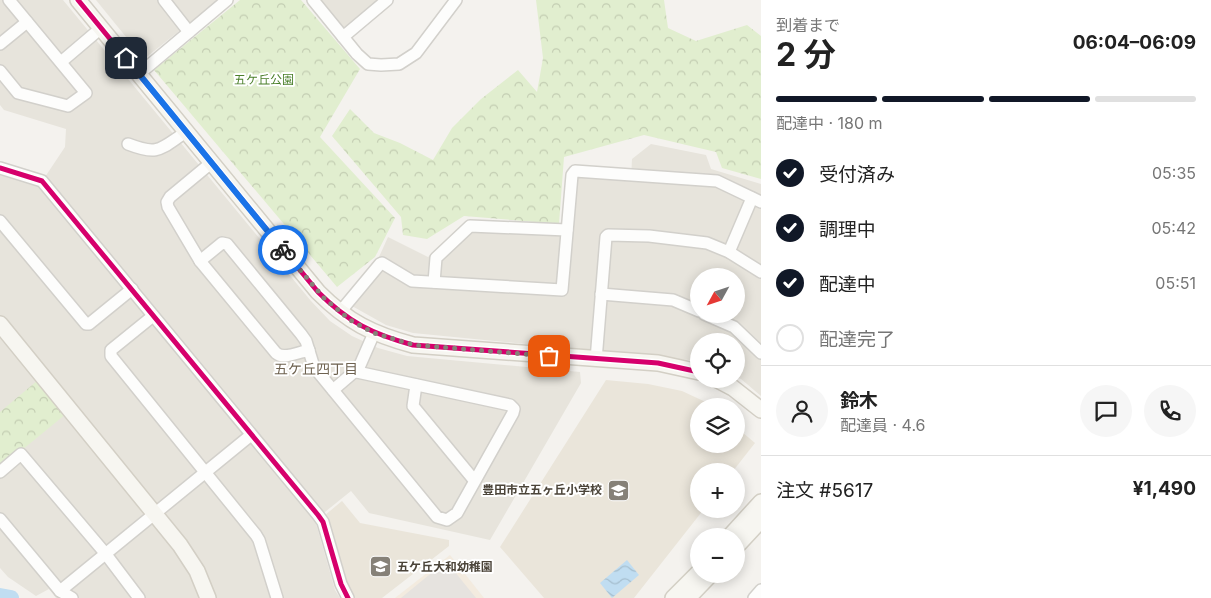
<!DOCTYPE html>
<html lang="ja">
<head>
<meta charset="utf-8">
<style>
  :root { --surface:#fff; --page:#f6f6f6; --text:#222; --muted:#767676; --line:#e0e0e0; --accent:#111827 }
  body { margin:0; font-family:Inter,"Noto Sans JP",sans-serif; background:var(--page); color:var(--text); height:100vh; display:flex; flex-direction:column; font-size:19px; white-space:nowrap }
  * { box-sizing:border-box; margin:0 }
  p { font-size:16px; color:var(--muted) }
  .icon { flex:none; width:28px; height:28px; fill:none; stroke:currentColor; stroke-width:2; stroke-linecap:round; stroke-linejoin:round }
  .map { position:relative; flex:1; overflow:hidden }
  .side { display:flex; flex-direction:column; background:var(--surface); width:450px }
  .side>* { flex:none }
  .needle { width:32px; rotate:230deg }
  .controls { position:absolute; left:690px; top:268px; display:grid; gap:10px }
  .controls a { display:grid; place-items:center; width:55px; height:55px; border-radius:50%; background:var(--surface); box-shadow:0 2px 12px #0003; font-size:25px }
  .pin { position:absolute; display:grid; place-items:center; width:42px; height:42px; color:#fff; margin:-21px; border-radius:10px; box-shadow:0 2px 8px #0006 }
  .courier { position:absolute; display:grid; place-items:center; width:50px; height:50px; margin:-25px; border:4px solid #1a73e8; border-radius:50%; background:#fff; color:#222; box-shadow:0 1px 6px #0007 }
  .head em { font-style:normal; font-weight:700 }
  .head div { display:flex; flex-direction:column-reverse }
  .head { display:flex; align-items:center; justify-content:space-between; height:85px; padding:0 15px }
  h1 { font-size:32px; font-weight:700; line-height:38px }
  .bar { display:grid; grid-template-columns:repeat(4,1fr); gap:8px 5px; align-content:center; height:60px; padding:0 15px }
  .bar i { height:6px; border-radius:4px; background:var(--line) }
  .bar .active { background:var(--accent) }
  .bar p { grid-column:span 4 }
  .line { display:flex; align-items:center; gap:12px; padding:0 15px; border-top:1px solid var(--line) }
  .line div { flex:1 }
  .round { display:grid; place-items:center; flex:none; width:52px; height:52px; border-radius:26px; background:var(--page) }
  ol { padding:0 15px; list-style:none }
  li { display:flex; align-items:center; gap:15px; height:55px }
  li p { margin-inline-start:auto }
  li .icon { padding:5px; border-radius:50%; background:var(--accent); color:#fff; stroke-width:4 }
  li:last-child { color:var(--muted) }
  li i { width:28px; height:28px; border:2px solid var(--line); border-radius:50% }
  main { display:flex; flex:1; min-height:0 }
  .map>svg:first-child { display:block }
  .residential { fill:#e7e4dc; fill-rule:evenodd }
  .commercial { fill:#f3ebdf }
  .education { fill:#eae5da }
  .forest { fill:url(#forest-crowns) }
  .parking { fill:#e6e3df }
  .water { fill:url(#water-waves) }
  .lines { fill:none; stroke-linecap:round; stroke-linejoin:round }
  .river { stroke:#c0ddf1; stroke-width:16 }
  .street-casing { stroke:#d2d0cb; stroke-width:14 }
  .secondary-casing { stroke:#d3cfc5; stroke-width:18 }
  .street { stroke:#fdfdfc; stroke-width:11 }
  .secondary { stroke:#f7f6f1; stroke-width:15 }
  .cycleway-casing { stroke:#fff; stroke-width:8 }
  .cycleway { stroke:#d6006c; stroke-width:5 }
  .done { stroke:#868178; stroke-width:5; stroke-dasharray:0 9 }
  .route { stroke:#1a73e8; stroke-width:6 }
  .labels { text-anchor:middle; stroke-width:4; stroke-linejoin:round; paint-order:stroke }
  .park-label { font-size:12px; fill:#4a7f2a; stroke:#fff }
  .poi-label { font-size:12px; font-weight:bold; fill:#4b4439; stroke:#fff; text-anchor:end }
  .neighbourhood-label { font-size:14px; fill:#6e6250; stroke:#fff }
</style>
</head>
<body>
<main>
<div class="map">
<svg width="761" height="598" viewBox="0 0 761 598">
  <defs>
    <pattern id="forest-crowns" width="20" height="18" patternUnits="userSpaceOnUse" patternTransform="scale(1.25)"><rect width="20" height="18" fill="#e1eecf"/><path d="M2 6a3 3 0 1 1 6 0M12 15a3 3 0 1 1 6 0" fill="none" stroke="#c3cdb2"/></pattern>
    <pattern id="water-waves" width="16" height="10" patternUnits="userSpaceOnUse" patternTransform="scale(1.25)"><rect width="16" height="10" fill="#c0ddf1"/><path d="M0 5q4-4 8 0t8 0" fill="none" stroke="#a6bfcf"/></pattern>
  </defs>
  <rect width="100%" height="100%" fill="#f4f2ee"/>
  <g class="residential">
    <path d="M0,0H63L311,301L330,321L352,336L378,348L407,356L580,372L581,383L490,540L369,513L351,491L315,520L335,590L340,598H56L49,589L36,596L8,577L0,568V162L45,177L65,147L66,129L4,110L0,105Z"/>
    <path d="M96,0H218L144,59Z"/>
    <path d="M307,0H394L342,43Z"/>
    <path d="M651,144L706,155L711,169L761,184V396L741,379L736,377V341H699V361L413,333L386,325L352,306L343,299L379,257L388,237L428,257L473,221L564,229L575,175L631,180L632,159ZM699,276H736V314H699Z"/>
  </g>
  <path class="commercial" d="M450,555L484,598H395Z"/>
  <g class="education">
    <path d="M606,380L648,384L682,391L710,404L713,406H699V444H736V427L755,443L733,471H699V509H704L634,598H544L500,547Z"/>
    <path d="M342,501L360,523L449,540V546L382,598H355L347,588L324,516Z"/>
  </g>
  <g class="forest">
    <path d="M240,0H301L360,69L320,137L395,218L375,257L337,287L154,70Z"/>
    <path d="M536,0H664L668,28L696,41L747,25L761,36V179L722,168L716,152L644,135L564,157L559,224L464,216L427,239L403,235L401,217L332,136L350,109L374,133L400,143L433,160L452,128L481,99L518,70L537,92L543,58Z"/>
    <path d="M38,380L66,414L0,468V412Z"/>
  </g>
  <path class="parking" d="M446,561L476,598H401Z"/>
  <path class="water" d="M627,560L639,575L612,598L600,583Z"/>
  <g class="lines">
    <path class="river" d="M0,596L11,598"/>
    <defs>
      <g id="street">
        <path d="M164,0L189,32"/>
        <path d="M313,0L357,54L368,64L381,65L399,64L416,53L456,0"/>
        <path d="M343,37L387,0"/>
        <path d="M0,44L27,22"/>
        <path d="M61,62L101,28"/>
        <path d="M0,71L18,93L68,106L86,93L9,0"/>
        <path d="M139,74L227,0"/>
        <path d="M128,144C159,156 160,149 186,132"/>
        <path d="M211,163L170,197L167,202L168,207L200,261L276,353C284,360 299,352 309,350"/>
        <path d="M0,168L42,181L318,515L323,522L341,584L348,598"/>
        <path d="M0,221L86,324H89L132,289"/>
        <path d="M729,252L752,198"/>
        <path d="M200,261L222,243L227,244L301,334L306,341L314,367L437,517L447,520L457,513L513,413L514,409L510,405L357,372"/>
        <path d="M434,282L436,258L470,226L567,230"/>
        <path d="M601,294L673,300L699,311"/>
        <path d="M340,312L380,264L382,263L412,281L562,290L572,175L575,171L717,181L761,202"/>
        <path d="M704,314L734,327L761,353"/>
        <path d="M153,316L111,350V356L256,535L259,540L277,598"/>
        <path d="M596,360L606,237L608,235L649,236L707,243L729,252L761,272"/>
        <path d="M416,385L413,406L474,480"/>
        <path d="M333,390L354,372H357L374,333"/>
        <path d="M0,472L21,454L105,553L139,598"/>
        <path d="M0,519L60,591L72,598"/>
        <path d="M60,591L251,435"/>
        <path d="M754,598L761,590"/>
      </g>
      <g id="secondary">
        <path d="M78,0L318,292C348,322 372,334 413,345L658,363L699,372"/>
        <path d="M0,324L180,545L197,571L208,598"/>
        <path d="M716,379L733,388L761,410"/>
        <path d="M730,536L761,502"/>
        <path d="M736,547L761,520"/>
        <path d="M673,598L699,572"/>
        <path d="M688,598L711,574"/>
      </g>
    </defs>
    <use href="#street" class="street-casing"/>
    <use href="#secondary" class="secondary-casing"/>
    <use href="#street" class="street"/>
    <use href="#secondary" class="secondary"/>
    <defs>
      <g id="cycleway">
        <path d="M78,0L318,292C348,322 372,334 413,345L658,363L699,372"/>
        <path d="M0,168L42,181L318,515L323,522L341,584L348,598"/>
      </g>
    </defs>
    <use href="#cycleway" class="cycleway-casing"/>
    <use href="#cycleway" class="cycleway"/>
  </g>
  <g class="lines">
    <path class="done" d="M283,250L324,298L350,320L374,333L414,345L549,356"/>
    <path class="route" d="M126,58L283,250"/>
  </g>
  <defs>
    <symbol id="school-square" viewBox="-11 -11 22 22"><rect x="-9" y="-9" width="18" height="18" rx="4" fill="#868178" stroke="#fff"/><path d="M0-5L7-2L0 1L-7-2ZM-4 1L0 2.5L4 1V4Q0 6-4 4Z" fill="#fff"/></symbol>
  </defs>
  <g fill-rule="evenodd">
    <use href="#school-square" x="606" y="478" width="25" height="25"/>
    <use href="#school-square" x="368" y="554" width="25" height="25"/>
  </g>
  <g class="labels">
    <g class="park-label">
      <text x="264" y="84">五ケ丘公園</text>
    </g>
    <g class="poi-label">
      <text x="602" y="494">豊田市立五ヶ丘小学校</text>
      <text x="397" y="571" text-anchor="start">五ケ丘大和幼稚園</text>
    </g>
    <g class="neighbourhood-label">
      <text x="316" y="374">五ケ丘四丁目</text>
    </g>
  </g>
</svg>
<div class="controls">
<a><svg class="needle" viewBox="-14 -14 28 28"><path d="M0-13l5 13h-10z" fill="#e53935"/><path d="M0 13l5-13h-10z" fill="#767676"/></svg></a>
<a><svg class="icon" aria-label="locate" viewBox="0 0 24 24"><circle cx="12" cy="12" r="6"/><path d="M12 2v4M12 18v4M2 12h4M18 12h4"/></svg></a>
<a><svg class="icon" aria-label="layers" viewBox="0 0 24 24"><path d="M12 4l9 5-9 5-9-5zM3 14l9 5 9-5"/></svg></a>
<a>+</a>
<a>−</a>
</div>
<div class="pin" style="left:549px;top:356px;background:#ea580c"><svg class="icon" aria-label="bag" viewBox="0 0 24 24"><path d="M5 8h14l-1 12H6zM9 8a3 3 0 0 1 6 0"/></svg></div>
<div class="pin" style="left:126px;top:58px;background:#1f2937"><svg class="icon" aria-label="home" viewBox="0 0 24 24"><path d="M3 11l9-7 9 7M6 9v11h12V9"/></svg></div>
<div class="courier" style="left:283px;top:250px"><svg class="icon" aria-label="bike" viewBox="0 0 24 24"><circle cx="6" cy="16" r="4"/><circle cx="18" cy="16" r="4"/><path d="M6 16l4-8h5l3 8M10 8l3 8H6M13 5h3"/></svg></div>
</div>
<section class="side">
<div class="head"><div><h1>2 分</h1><p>到着まで</p></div><em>06:04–06:09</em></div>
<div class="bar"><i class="active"></i><i class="active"></i><i class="active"></i><i></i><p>配達中 · 180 m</p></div>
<ol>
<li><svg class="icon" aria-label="check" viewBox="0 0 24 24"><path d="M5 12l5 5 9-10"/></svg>受付済み<p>05:35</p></li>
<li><svg class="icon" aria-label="check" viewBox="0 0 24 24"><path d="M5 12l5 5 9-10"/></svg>調理中<p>05:42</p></li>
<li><svg class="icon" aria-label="check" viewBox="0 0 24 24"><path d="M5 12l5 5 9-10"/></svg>配達中<p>05:51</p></li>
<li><i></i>配達完了</li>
</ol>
<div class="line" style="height:90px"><a class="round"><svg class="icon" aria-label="person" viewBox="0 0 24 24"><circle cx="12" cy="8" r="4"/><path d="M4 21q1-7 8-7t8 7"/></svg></a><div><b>鈴木</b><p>配達員 · 4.6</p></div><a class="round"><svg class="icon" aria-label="chat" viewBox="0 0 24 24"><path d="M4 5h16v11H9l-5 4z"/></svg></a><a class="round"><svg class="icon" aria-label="phone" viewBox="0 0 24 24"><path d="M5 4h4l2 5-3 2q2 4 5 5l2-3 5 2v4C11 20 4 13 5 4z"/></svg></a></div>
<div class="line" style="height:65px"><div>注文 #5617</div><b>¥1,490</b></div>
</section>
</main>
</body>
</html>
